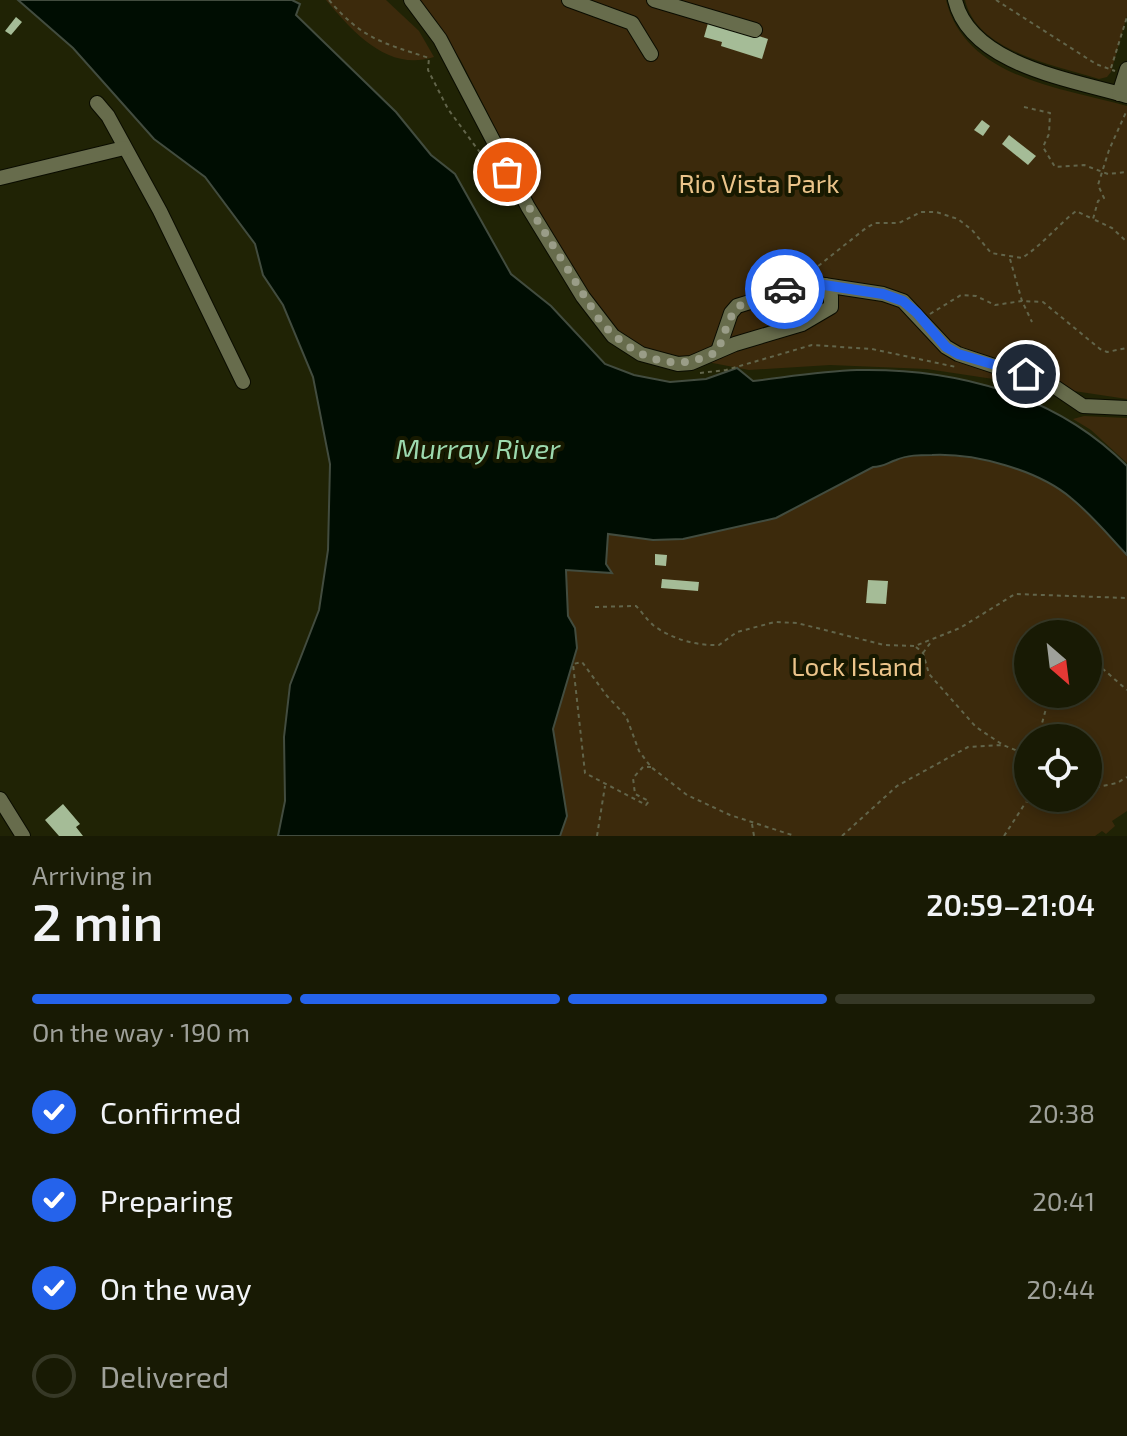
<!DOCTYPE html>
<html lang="en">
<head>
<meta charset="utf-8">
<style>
  :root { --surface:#181a04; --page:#252713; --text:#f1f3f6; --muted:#9fa19a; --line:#363826; --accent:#2563eb }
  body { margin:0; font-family:"Exo 2",sans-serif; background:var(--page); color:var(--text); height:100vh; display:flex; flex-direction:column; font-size:30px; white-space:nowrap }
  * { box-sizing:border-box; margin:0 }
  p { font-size:26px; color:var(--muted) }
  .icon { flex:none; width:44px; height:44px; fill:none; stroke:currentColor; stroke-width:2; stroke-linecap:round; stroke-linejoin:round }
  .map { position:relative; height:836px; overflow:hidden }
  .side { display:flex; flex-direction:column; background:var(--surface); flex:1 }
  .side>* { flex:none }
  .needle { width:52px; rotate:152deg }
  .controls { position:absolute; left:1014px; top:620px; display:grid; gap:16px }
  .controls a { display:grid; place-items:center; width:88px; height:88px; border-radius:50%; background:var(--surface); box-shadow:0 4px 12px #0003,0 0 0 2px var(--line); font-size:40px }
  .pin { position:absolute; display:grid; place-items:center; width:68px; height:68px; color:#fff; margin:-34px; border:4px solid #fff; border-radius:50%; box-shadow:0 2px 8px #0007 }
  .courier { position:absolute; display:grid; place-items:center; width:80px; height:80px; margin:-40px; border:6px solid #2563eb; border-radius:50%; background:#fff; color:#222; box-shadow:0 2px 10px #0007 }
  .overview em { font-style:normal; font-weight:600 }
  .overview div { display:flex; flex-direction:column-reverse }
  .overview { display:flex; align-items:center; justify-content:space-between; height:136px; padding:0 32px }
  h1 { font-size:52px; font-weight:600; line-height:60px }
  .bar { display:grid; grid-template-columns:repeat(4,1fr); gap:12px 8px; align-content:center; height:96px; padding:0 32px }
  .bar i { height:10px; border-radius:6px; background:var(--line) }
  .bar .current { background:var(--accent) }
  .bar p { grid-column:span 4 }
  ol { padding:0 32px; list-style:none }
  li { display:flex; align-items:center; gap:24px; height:88px }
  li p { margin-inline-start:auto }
  li .icon { padding:8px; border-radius:50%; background:var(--accent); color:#fff; stroke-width:4 }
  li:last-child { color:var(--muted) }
  li i { width:44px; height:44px; border:4px solid var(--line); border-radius:50% }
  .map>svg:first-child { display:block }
  .green { fill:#3c2a0c; fill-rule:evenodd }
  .water { fill:#000d02; stroke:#424c3f; stroke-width:2 }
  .building { fill:#a5bc97 }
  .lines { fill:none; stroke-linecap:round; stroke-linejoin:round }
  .minor-casing { stroke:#0a0c00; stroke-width:16 }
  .path { stroke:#62654b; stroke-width:2; stroke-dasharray:4 4; stroke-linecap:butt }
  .minor { stroke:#676c4c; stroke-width:14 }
  .done { stroke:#9a9d88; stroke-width:8; stroke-dasharray:0 14.4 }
  .route { stroke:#2563eb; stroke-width:10 }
  .labels { text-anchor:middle; stroke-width:8; stroke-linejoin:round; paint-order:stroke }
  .park-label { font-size:26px; fill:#ebc48a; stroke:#171900 }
  .water-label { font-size:28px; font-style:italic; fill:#9cd9ae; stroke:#171900 }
</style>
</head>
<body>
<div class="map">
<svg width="1127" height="836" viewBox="0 0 1127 836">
  <rect width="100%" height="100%" fill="#202305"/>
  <g class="green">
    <path d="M326,0H386L419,31L434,57C388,72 354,33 326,0Z"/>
    <path d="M420,0H946C965,78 1062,88 1127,106V399L927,369L830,365L749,370L650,351L623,336L595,307L539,213L461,61L436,21Z"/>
    <path d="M965,0H1127V16L1111,72L1107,77L1099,79C1055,65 977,52 965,0Z"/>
    <path d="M1084,416L1127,418V463L1091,430L1073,419Z"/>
    <path d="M938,455C982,457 1035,468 1071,498C1092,515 1109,535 1127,555V811L1112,821L1115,826L1106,834L1102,831L1095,836H560L567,816L553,729L577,648L575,628L568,616L566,569L611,572L606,564L608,534L653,540L683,539L776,518L873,467C884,467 888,462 898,459C910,455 925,455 938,455ZM1028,634H1088V694H1028ZM1028,738H1088V798H1028Z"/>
  </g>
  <path class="water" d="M18,0H292L300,4L296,15L396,112L431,155L455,174L511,274L551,306L605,364L634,375L670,382L706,379L737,368L753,381C787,377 822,371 857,370C956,368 1055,394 1127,466V555C1109,536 1092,515 1071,498C1038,470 975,453 932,455C920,455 907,455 896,460C887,463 883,467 873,467L776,518L683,539L653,540L608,534L606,564L612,573L566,570L568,616L575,628L577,648L553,729L567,816L560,836H278L285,801L284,737L290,685L319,610L328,550L330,464L313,377L283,305L263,275L255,244L205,177L154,139L73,48Z"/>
  <g class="building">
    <path d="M16,17L22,22L11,35L5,31Z"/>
    <path d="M708,23L726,29L727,25L768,39L762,59L721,46L722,42L704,37Z"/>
    <path d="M982,120L990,126L983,136L974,130Z"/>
    <path d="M1009,135L1036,156L1028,165L1002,144Z"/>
    <path d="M655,554L667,555L666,566L655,565Z"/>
    <path d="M662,579L699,582L698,591L661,588Z"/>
    <path d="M868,580L888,581L886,604L866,603Z"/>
    <path d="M63,804L80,824L76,827L83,836H59L45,820Z"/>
  </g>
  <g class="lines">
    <defs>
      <g id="minor">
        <path d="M411,0L440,39L528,207L583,297L613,336L641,354L678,364L691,363L735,344L802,324L831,307V296L825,285"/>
        <path d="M569,0L632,23L651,54"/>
        <path d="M654,0L755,30"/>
        <path d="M955,0C970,65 1073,80 1127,96"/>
        <path d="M1119,94L1127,69"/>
        <path d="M97,103L108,116L160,211L243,382"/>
        <path d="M0,178L124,148"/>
        <path d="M718,351L731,313L737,306L811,283L883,294L903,301L946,347L958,354L1052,385L1083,406L1127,408"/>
        <path d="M0,799L23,836"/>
      </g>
    </defs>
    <use href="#minor" class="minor-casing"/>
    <g class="path">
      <path d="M329,0C362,39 383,43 429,58L428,70L448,109L498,177"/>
      <path d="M996,0L1096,64L1115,71"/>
      <path d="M1111,68L1127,17"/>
      <path d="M1024,107L1050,113L1049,134L1043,147L1055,167L1084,165L1108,174L1127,172"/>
      <path d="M1095,220L1112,228L1127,242"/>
      <path d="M1010,259L1022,301L1032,322"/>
      <path d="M812,271L866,228L875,223H899L921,212H936L958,219L972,230L991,253L1022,258C1042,245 1057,226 1076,211L1093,219L1098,201L1104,198L1098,185L1109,150L1127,110"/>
      <path d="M930,314L961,295L976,296L995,305L1022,301L1043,302L1100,349L1107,352L1127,348"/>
      <path d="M700,373L726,370L812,345L872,349L956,367"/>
      <path d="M595,607L636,606C642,612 647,620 653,625C671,639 697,646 719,645L737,632L775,622L797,623L884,645L915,646L960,628L1015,594L1127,598"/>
      <path d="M916,647L923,653L929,674L976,727L1003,745L1028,755"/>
      <path d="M923,653L931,642"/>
      <path d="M1088,661L1103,669L1127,690"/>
      <path d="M1038,738L1050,694"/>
      <path d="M651,767H643L633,778L635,794L649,801L646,805L585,773L573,664L582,662L607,696L626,716L639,751L651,767L687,795L730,815L795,836"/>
      <path d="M1088,782L1098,786"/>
      <path d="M1028,787L1026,802L1044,798"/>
      <path d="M1088,789L1117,783L1127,777"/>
      <path d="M752,824L754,836"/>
      <path d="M597,836L605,786"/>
      <path d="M842,836L897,786L968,747L1003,745"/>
      <path d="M1004,836L1026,802"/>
    </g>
    <use href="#minor" class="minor"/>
  </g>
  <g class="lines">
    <path class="done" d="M507,172L600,321C632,357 673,376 718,351C736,299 733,306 785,289"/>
    <path class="route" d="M785,289L811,283L883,294L903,301L917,313L946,347L958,354L1026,374"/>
  </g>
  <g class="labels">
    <g class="park-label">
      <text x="759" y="193">Rio Vista Park</text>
      <text x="857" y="676">Lock Island</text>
    </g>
    <g class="water-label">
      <text x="478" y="459">Murray River</text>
    </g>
  </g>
</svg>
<div class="controls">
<a><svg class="needle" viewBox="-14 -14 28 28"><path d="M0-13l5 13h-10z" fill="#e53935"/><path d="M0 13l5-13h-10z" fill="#9fa19a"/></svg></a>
<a><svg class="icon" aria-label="locate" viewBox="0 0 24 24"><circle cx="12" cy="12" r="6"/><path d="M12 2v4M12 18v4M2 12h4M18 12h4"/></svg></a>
</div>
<div class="pin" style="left:507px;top:172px;background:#ea580c"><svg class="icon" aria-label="bag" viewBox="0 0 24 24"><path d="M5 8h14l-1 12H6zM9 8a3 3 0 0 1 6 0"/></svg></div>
<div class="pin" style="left:1026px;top:374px;background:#1f2937"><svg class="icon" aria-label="home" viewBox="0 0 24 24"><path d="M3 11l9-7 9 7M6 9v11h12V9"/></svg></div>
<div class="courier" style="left:785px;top:289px"><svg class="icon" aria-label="car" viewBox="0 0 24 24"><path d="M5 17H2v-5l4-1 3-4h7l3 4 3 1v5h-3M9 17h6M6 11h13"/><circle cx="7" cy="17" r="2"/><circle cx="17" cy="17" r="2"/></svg></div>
</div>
<section class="side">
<div class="overview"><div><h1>2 min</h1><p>Arriving in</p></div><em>20:59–21:04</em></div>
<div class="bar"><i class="current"></i><i class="current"></i><i class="current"></i><i></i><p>On the way · 190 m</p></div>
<ol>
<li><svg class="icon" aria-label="check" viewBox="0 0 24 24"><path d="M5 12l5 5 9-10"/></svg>Confirmed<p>20:38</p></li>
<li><svg class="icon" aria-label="check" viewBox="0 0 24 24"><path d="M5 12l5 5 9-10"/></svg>Preparing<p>20:41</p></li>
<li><svg class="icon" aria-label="check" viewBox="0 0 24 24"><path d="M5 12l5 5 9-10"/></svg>On the way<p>20:44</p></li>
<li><i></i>Delivered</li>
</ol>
</section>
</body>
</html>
